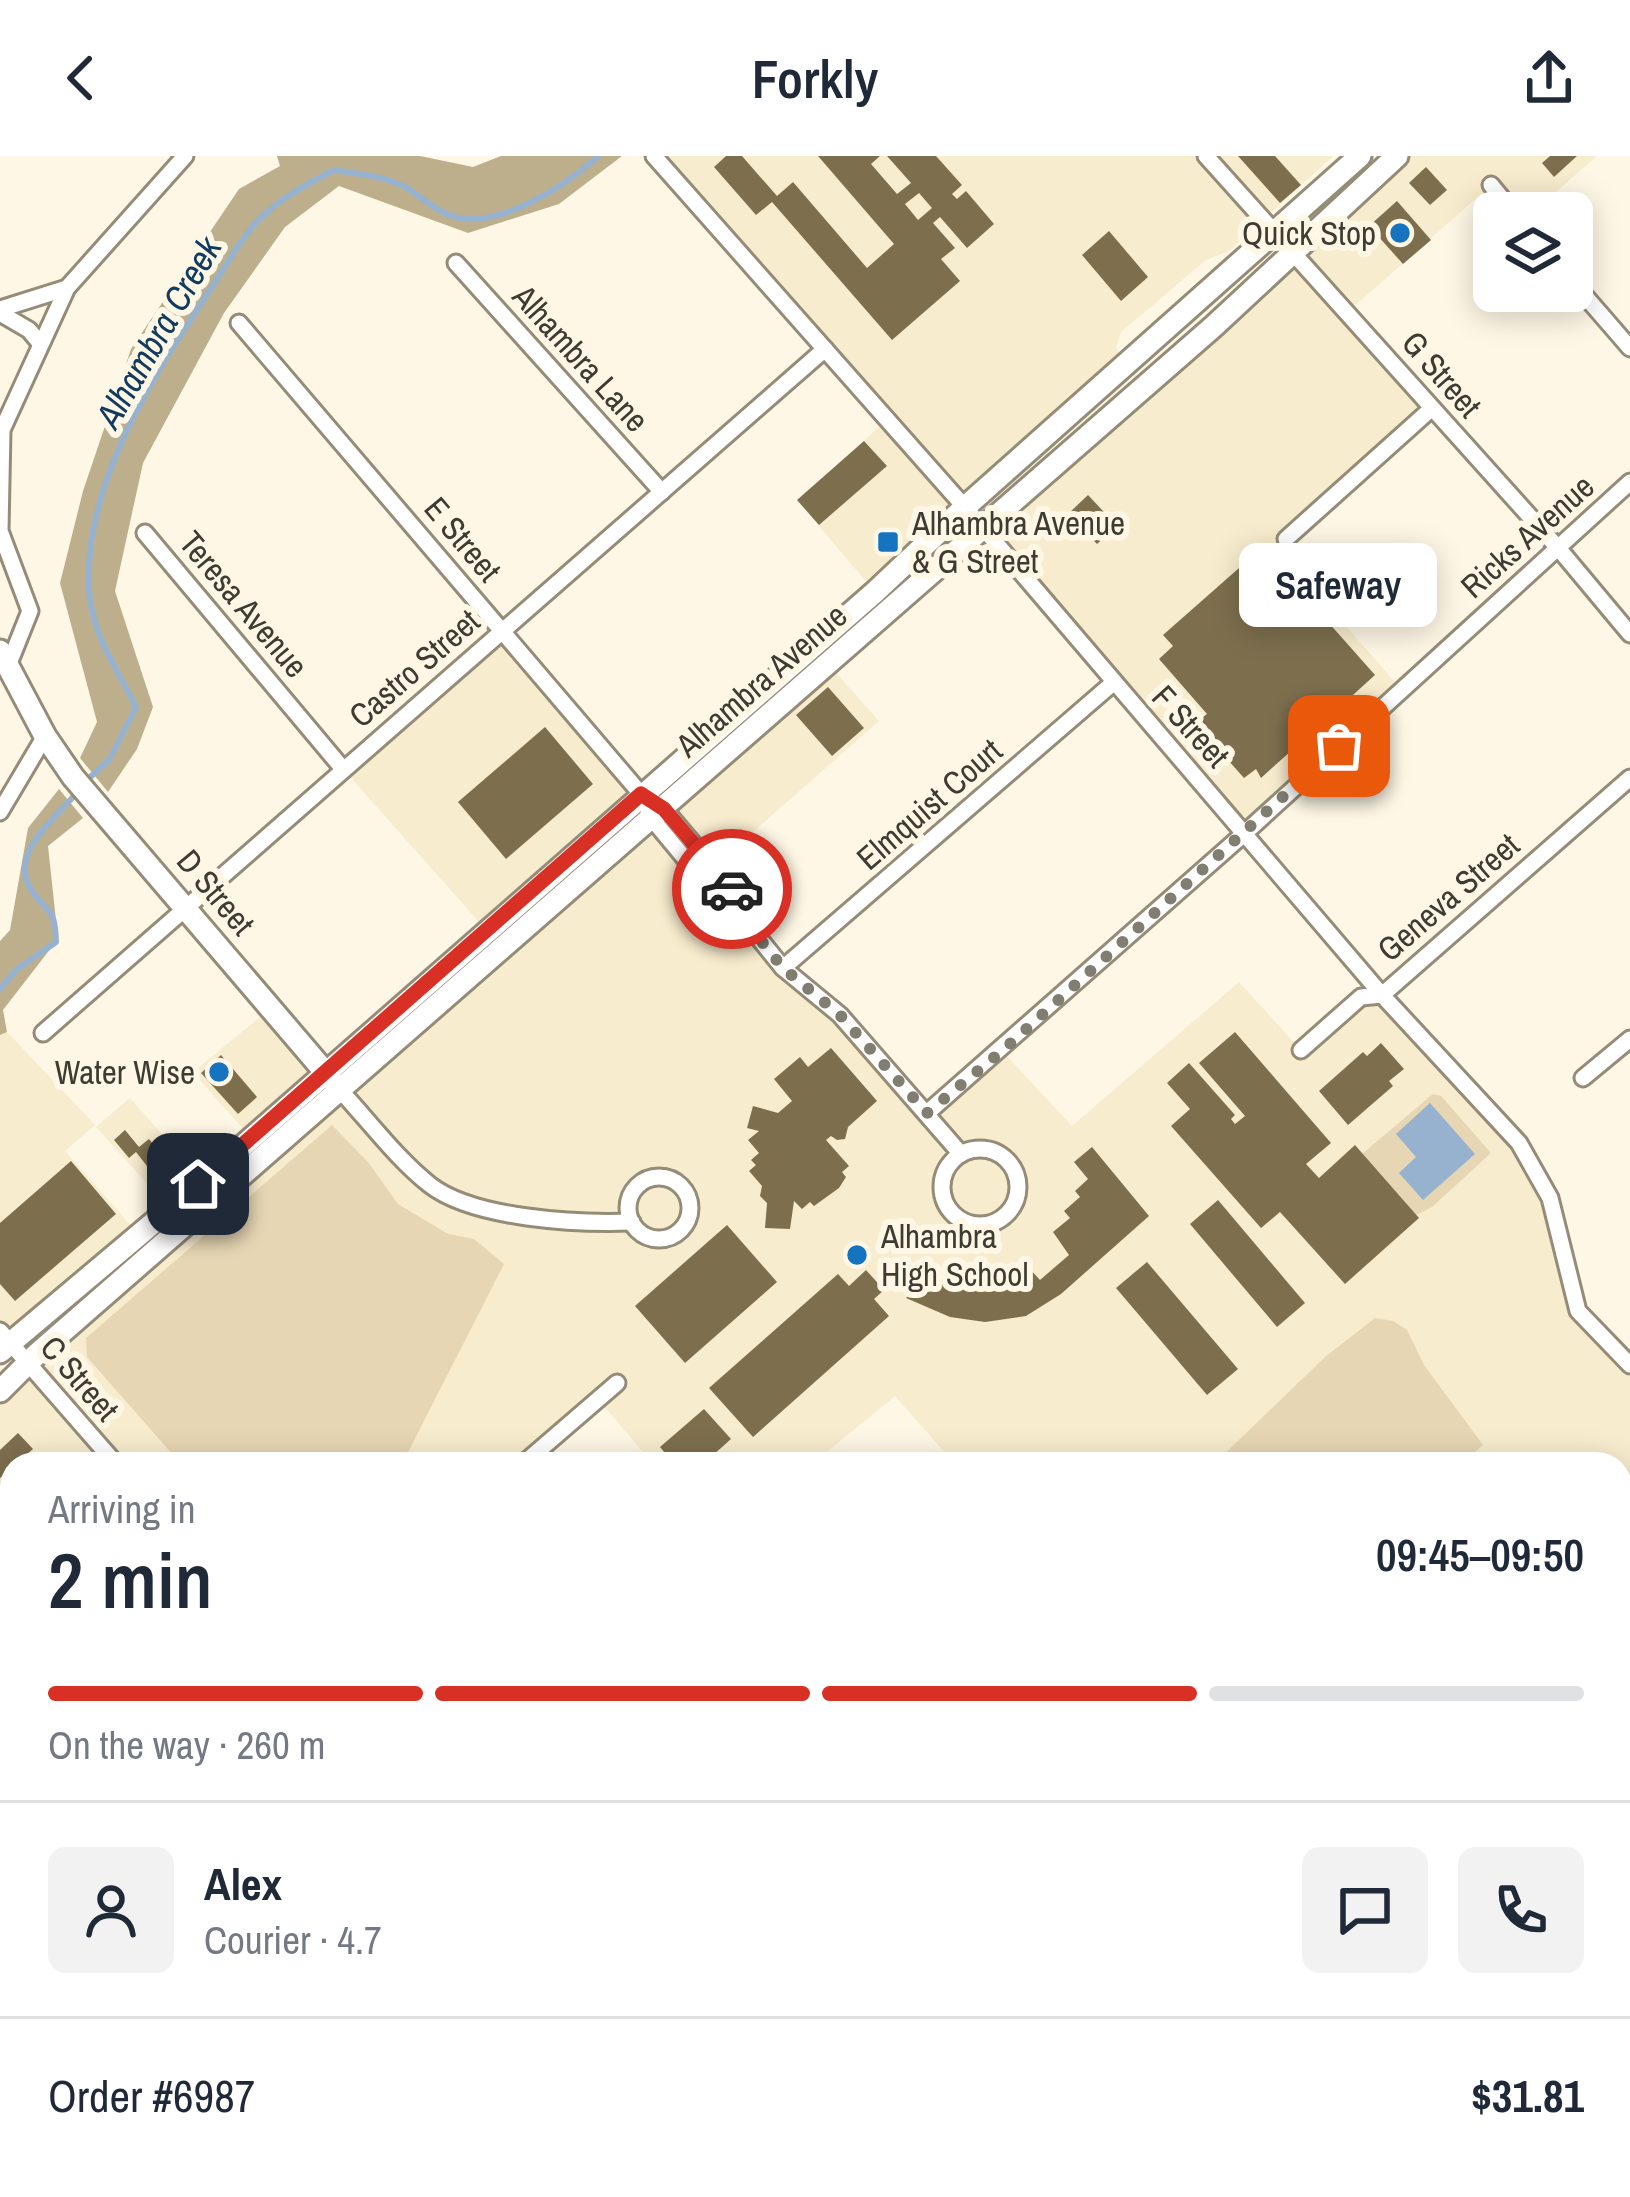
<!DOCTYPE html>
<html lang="en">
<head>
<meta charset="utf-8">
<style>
  :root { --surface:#fff; --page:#f2f2f3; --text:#1f2937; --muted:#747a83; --line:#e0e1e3; --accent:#d93025 }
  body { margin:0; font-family:"Archivo Narrow",sans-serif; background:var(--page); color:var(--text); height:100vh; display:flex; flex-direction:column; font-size:45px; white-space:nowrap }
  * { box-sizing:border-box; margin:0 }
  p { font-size:39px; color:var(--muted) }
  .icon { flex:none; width:66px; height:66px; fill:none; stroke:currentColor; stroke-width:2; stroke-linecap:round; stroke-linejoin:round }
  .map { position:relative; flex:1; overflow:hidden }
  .sheet { position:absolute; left:0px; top:1296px; width:1632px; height:747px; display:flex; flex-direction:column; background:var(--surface); border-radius:36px 36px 0 0; box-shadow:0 6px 30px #0003 }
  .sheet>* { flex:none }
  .fabs { position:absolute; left:1473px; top:36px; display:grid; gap:24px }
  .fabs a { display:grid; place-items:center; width:120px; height:120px; border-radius:18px; background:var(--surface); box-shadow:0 6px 30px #0003; font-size:60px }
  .pin { position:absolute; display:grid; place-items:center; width:102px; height:102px; color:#fff; margin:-51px; border-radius:24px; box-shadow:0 6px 18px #0006 }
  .courier { position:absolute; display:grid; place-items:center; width:120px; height:120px; margin:-60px; border:9px solid #d93025; border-radius:50%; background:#fff; color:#222; box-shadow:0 3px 15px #0007 }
  .bubble { position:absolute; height:84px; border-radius:18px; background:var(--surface); box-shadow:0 6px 30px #0003; font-size:39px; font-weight:600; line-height:84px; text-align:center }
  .summary em { font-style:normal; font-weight:600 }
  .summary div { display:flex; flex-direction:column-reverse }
  .summary { display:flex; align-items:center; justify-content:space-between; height:204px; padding:0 48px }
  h1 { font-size:78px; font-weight:600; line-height:90px }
  .bar { display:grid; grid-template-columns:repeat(4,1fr); gap:18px 12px; align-content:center; height:144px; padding:0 48px }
  .bar i { height:15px; border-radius:9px; background:var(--line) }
  .bar .on { background:var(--accent) }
  .bar p { grid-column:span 4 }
  .line { display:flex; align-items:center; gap:30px; padding:0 48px; border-top:3px solid var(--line) }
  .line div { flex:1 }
  .round { display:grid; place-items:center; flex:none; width:126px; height:126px; border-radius:18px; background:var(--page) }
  header { display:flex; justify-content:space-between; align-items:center; height:156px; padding:0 48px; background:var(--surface); font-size:54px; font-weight:600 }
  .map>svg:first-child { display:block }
  .built { fill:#f8ecce }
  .green { fill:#e6d6b3 }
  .forest { fill:#beaf8c }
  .water { fill:#97b2ce }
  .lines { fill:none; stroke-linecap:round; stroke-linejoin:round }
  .stream { stroke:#97b2ce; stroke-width:6 }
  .building { fill:#7d6f4e; fill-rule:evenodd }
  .street-casing { stroke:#958c78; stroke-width:21 }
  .secondary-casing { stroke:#958c78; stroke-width:27 }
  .street { stroke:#fff; stroke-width:15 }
  .secondary { stroke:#fff; stroke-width:21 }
  .done { stroke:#817d71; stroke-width:12; stroke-dasharray:0 21.6 }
  .route { stroke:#d93025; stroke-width:15 }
  .poi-dot { fill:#1573c0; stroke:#fef7e5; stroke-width:4.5 }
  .labels { text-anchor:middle; stroke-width:12; stroke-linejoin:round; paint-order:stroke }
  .poi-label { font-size:33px; fill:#3e3b32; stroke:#fef7e5; text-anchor:end }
  .street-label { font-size:33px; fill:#3e3b32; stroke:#fef7e5 }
  .water-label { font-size:36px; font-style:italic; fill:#113b61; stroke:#fef7e5 }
</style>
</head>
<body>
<header><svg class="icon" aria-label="back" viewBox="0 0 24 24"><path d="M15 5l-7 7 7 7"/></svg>Forkly<svg class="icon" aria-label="share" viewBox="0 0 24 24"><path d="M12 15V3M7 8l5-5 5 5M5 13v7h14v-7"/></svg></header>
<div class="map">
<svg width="1630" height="2041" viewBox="0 0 1630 2041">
  <rect width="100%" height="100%" fill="#fef7e5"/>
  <g class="built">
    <path d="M654,0H1333L1229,95L1206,104L1121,176L1116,192L1129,207L875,436L797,344L888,263Z"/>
    <path d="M1398,0H1597L1532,57H1514L1490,30L1348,156L1431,253L1277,391L1401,533L1246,676L984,373Z"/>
    <path d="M502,475L641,638L488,776L343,613Z"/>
    <path d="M829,509L879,565L713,711L664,653Z"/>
    <path d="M650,666L927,957L1002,895L1072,970L1239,826L1301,894L1361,841L1382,839L1540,1020L1578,1155L1630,1209V1516L1620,1529V1308H955L895,1240L812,1308H653L598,1243L523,1308H12V2031H295L284,2041H0V1235Z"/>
    <path d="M271,852L325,915L250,981L193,916Z"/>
    <path d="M7,876L95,969L65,995L139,1079L10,1187L0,1175V879Z"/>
    <path d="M130,942L203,1025L170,1053L96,971Z"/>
    <path d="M1009,2031H1411L1407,2041H1018Z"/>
  </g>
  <g class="green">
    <path d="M1433,938L1441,940L1491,997L1432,1051L1416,1059L1362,998Z"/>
    <path d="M332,969L368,1006L398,1048L448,1078L474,1083L504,1108L402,1308H181L87,1201L86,1182Z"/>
    <path d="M1375,1162L1393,1165L1407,1174L1424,1209L1483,1289L1462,1308H1214L1325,1201Z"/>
    <path d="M1630,1516V2041H1407L1411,2031H1620V1530Z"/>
    <path d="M295,2031H1009L1018,2041H284Z"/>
  </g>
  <g class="forest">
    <path d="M277,0H420L473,11L501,0H622L559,48L468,77L339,30L285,71L224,157L143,307L115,435L153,551L137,593L108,636L80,602L97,566L60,427L83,335L131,193L239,33L280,10Z"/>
    <path d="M59,633L83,662L48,690L58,783L3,854L7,876L0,879V785L10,774L28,672Z"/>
  </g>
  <path class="water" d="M1430,947L1475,998L1423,1044L1399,1017L1416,1001L1396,978Z"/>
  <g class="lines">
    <g class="stream">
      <path d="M86,625L109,604L136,551C117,513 91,477 89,433C83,330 152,222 206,140C221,118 235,92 252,71C275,45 303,30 334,14C357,18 386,20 407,32C423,42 437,56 455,61C498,74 568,28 598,0"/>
      <path d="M0,833L16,814L56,786C55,750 48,759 32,735C6,697 57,662 78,635"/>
      <path d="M1620,1391L1630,1397"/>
    </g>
  </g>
  <g class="building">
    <path d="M726,0H742L777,40L793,26L867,112L894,88L818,0H880L871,8L897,38L911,27L887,0H936L962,29L952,38L957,43L966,35L994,68L967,92L940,61L933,67L955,92L941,103L960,125L892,184L772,46L756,59L714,11ZM919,37L932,52L918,64L905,48Z"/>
    <path d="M1238,0H1275L1301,29L1280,47Z"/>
    <path d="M1550,0H1577L1554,21L1542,7Z"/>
    <path d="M1426,11L1447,34L1430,49L1409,27Z"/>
    <path d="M1397,45L1431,84L1403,108L1369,70Z"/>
    <path d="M1109,75L1148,121L1121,145L1082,99Z"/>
    <path d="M864,285L887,310L819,369L797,344Z"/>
    <path d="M1088,339L1117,370L1097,388L1068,358Z"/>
    <path d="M1273,404L1375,519L1261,622L1256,613L1244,622L1195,567L1207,558L1159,503L1173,490L1163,479L1247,405L1257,417Z"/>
    <path d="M828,531L864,572L832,600L796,559Z"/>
    <path d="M545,571L593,628L506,703L458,646Z"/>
    <path d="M1235,876L1331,987L1306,1008L1319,1022L1355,989L1419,1062L1345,1128L1280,1056L1261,1072L1171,970L1190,953L1167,927L1189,907L1235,959L1231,963L1235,968L1245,960L1199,907Z"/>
    <path d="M1381,887L1404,913L1389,925L1393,930L1348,969L1319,935L1363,896L1367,900Z"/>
    <path d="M831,892L877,945L848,971L845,983L837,984L831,980L826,984L849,1010L842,1016L846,1021L839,1032L814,1050L810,1046L802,1053L794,1045L790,1073L765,1072L767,1047L760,1040L762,1030L749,1015L756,1009L751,1004L759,997L748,984L759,975L747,972L753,950L778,957L792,945L774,923L800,901L808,911Z"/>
    <path d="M221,899L257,941L238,958L201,917Z"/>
    <path d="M125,974L139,991L149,983L169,1007L154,1019L136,996L129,1002L114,984Z"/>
    <path d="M1092,991L1149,1060L1061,1138L1026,1160L985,1166L950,1161L906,1142L930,1121L938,1126L955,1111L968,1128L980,1118L991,1130L1010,1114L1015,1121L1028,1111L1040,1124L1069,1099L1053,1076L1070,1062L1064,1055L1080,1041L1075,1035L1088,1023L1074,1006Z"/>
    <path d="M71,1005L116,1058L15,1145L0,1128V1067Z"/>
    <path d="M1218,1044L1305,1147L1277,1171L1190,1068Z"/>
    <path d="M727,1069L777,1126L685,1207L635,1150Z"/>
    <path d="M1147,1106L1238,1213L1207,1239L1116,1132Z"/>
    <path d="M866,1114L884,1134L874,1143L889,1160L753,1281L709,1232L838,1118L849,1130Z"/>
    <path d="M704,1253L731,1283L703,1308H674L660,1291Z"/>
    <path d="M18,1277L33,1293L0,1322V1294Z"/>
    <path d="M0,1364L12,1377V1410L3,1400L0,1402Z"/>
    <path d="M0,1623L8,1635L12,1632V1729L3,1735Z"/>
    <path d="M7,1801L12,1805V1989L0,1988V1819Z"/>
    <path d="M64,2031H154L153,2036L146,2034L107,2041Z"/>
  </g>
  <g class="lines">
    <defs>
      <g id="street">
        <path d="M654,0L984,373L1382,839L1519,987L1550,1042L1578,1155L1630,1209"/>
        <path d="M1206,0L1559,393L1630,478"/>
        <path d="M1491,29L1514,57"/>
        <path d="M456,107L662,336"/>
        <path d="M1572,125L1630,192"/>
        <path d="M0,153L67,132"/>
        <path d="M0,157L29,174L39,186"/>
        <path d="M239,167L641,638L664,653L757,763L758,781"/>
        <path d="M145,377L343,613"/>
        <path d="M1286,383L1431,253"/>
        <path d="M8,510L30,455L0,375L2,274L67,132L185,0"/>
        <path d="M0,656L45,580"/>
        <path d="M648,658L741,770L758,781L783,812L840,859L961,998"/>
        <path d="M783,812L1113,527"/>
        <path d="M43,877L825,193"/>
        <path d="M1301,894L1361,841L1382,839L1630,622"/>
        <path d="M1583,922L1630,883"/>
        <path d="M339,933C369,965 396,1002 430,1029C474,1063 578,1068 632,1066"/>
        <path d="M927,957L1246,676L1630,326"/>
        <circle cx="980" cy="1031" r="38"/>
        <circle cx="659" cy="1052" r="31"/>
        <path d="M0,1175L116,1308"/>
        <path d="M523,1308L617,1227"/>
      </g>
      <g id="secondary">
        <path d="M0,495L45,580L73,621L331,923"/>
        <path d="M0,1196L203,1025L875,436L964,352L1360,0"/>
        <path d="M0,1235L37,1198L1214,170L1397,0"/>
      </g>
    </defs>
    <use href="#street" class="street-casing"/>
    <use href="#secondary" class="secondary-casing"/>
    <use href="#street" class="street"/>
    <use href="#secondary" class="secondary"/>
  </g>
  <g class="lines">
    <path class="done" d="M732,733L757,763L758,781L783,812L840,859L927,957L1002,895L1339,590"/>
    <path class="route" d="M198,1028L641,638L664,653L732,733"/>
  </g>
  <g class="poi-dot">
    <circle cx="1400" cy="77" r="12"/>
    <rect x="876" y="374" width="24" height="24" rx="6"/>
    <circle cx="219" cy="916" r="12"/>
    <circle cx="857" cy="1099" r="12"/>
  </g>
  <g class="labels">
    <g class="poi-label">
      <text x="1376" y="89">Quick Stop</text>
      <text x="912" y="379" text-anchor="start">Alhambra Avenue<tspan x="912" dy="38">&amp; G Street</tspan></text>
      <text x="195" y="928">Water Wise</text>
      <text x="881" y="1092" text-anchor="start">Alhambra<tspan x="881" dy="38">High School</tspan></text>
    </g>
    <g class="street-label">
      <text transform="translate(581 202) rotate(48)" y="12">Alhambra Lane</text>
      <text transform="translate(1442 218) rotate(49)" y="12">G Street</text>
      <text transform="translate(1527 380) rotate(-42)" y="12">Ricks Avenue</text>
      <text transform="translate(463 383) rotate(50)" y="12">E Street</text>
      <text transform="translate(244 448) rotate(50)" y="12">Teresa Avenue</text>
      <text transform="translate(414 512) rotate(-41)" y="12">Castro Street</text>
      <text transform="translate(761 524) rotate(-41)" y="12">Alhambra Avenue</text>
      <text transform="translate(1191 570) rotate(48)" y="12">F Street</text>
      <text transform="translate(929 648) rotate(-41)" y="12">Elmquist Court</text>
      <text transform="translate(216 736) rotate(50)" y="12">D Street</text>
      <text transform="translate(1448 741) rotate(-41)" y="12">Geneva Street</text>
      <text transform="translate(80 1222) rotate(49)" y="12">C Street</text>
    </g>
    <g class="water-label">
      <text transform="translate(158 176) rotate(-60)" y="13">Alhambra Creek</text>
    </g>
  </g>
</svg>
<div class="fabs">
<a><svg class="icon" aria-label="layers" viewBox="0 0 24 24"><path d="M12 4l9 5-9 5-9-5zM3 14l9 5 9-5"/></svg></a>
</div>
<div class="pin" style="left:1339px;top:590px;background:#ea580c"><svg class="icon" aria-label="bag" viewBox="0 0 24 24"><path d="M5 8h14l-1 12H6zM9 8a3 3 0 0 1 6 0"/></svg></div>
<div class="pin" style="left:198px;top:1028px;background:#1f2937"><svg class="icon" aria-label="home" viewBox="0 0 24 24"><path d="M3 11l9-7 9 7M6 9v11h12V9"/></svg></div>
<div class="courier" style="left:732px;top:733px"><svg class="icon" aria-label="car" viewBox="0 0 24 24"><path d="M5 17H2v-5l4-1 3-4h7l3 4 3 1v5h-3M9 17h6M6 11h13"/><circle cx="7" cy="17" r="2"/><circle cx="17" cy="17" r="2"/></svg></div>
<div class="bubble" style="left:1239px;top:387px;width:198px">Safeway</div>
<section class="sheet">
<div class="summary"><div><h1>2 min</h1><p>Arriving in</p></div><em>09:45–09:50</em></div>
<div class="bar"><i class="on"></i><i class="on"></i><i class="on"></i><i></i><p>On the way · 260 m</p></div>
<div class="line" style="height:216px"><a class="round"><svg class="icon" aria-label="person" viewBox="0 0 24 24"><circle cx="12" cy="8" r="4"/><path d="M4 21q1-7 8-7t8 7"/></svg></a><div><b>Alex</b><p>Courier · 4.7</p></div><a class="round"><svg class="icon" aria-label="chat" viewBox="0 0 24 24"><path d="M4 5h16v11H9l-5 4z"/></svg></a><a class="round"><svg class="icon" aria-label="phone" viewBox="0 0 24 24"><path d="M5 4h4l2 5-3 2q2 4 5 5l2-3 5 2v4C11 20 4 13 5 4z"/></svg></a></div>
<div class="line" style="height:156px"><div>Order #6987</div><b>$31.81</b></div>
</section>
</div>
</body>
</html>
